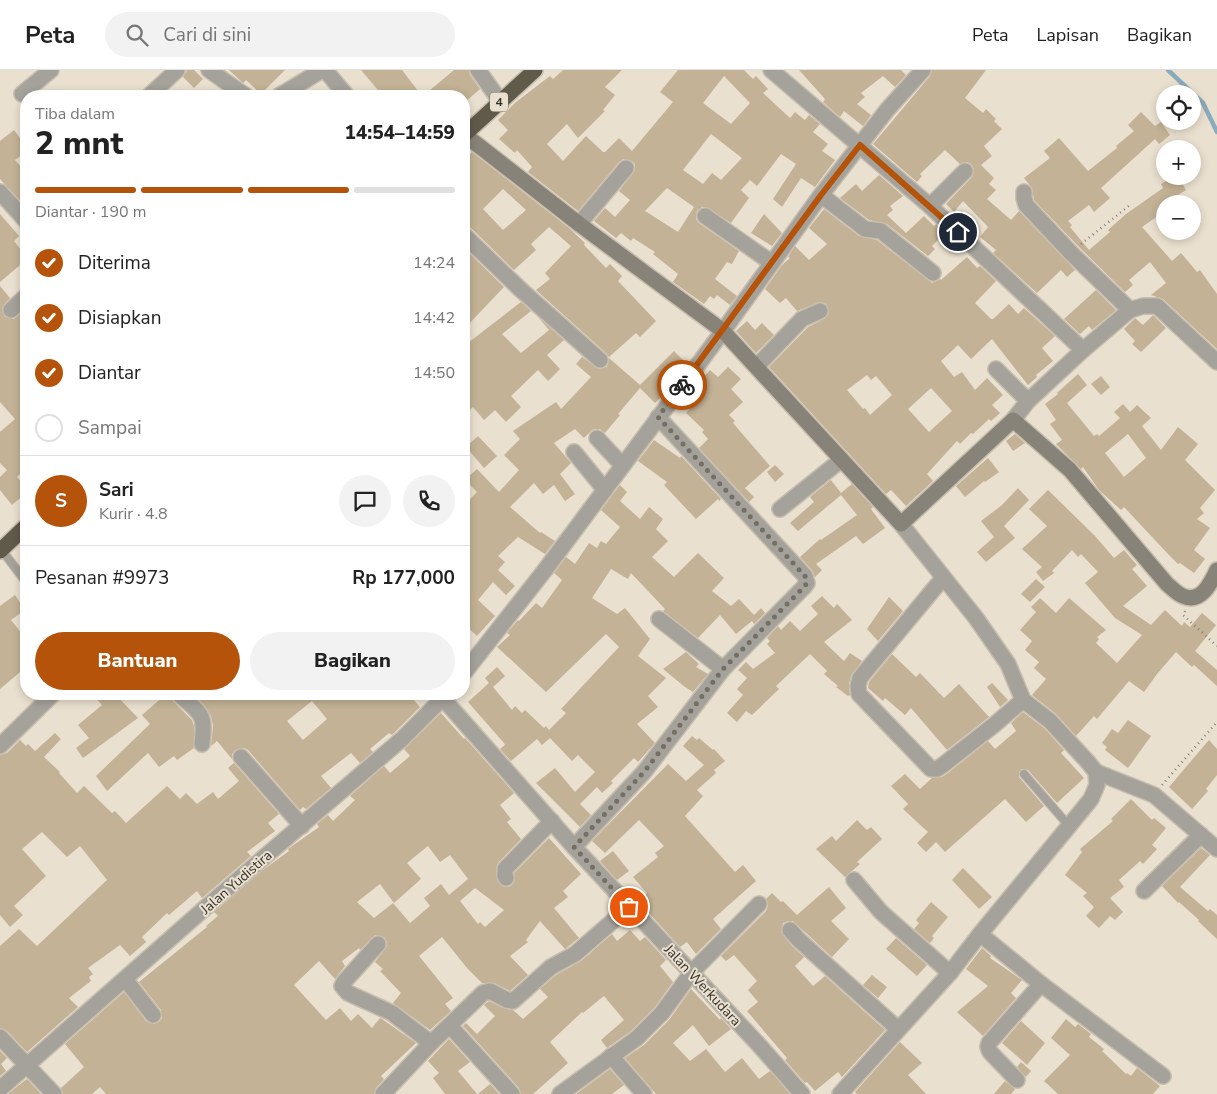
<!DOCTYPE html>
<html lang="id">
<head>
<meta charset="utf-8">
<style>
  :root { --surface:#fff; --page:#f2f2f2; --text:#222; --muted:#767676; --line:#e0e0e0; --accent:#b45309 }
  body { margin:0; font-family:"Nunito Sans",sans-serif; background:var(--page); color:var(--text); height:100vh; display:flex; flex-direction:column; font-size:19px; white-space:nowrap }
  * { box-sizing:border-box; margin:0 }
  p { font-size:16px; color:var(--muted) }
  .icon { flex:none; width:28px; height:28px; fill:none; stroke:currentColor; stroke-width:2; stroke-linecap:round; stroke-linejoin:round }
  .map { position:relative; flex:1; overflow:hidden }
  .side { position:absolute; left:20px; top:20px; width:450px; height:610px; display:flex; flex-direction:column; background:var(--surface); border-radius:20px; box-shadow:0 2px 8px #0003 }
  .side>* { flex:none }
  .buttons { position:absolute; left:1156px; top:15px; display:grid; gap:10px }
  .buttons a { display:grid; place-items:center; width:45px; height:45px; border-radius:50%; background:var(--surface); box-shadow:0 2px 8px #0003; font-size:25px }
  .pin { position:absolute; display:grid; place-items:center; width:42px; height:42px; color:#fff; margin:-21px; border:2px solid #fff; border-radius:50%; box-shadow:0 1px 5px #0007 }
  .courier { position:absolute; display:grid; place-items:center; width:50px; height:50px; margin:-25px; border:4px solid #b45309; border-radius:50%; background:#fff; color:#222; box-shadow:0 1px 6px #0007 }
  .headline em { font-style:normal; font-weight:800 }
  .headline div { display:flex; flex-direction:column-reverse }
  .headline { display:flex; align-items:center; justify-content:space-between; height:85px; padding:0 15px }
  h1 { font-size:32px; font-weight:800; line-height:38px }
  .bar { display:grid; grid-template-columns:repeat(4,1fr); gap:8px 5px; align-content:center; height:60px; padding:0 15px }
  .bar i { height:6px; border-radius:4px; background:var(--line) }
  .bar .current { background:var(--accent) }
  .bar p { grid-column:span 4 }
  .line { display:flex; align-items:center; gap:12px; padding:0 15px; border-top:1px solid var(--line) }
  .line div { flex:1 }
  .round { display:grid; place-items:center; flex:none; width:52px; height:52px; border-radius:26px; background:var(--page) }
  ol { padding:0 15px; list-style:none }
  li { display:flex; align-items:center; gap:15px; height:55px }
  li p { margin-inline-start:auto }
  li .icon { padding:5px; border-radius:50%; background:var(--accent); color:#fff; stroke-width:4 }
  li:last-child { color:var(--muted) }
  li i { width:28px; height:28px; border:2px solid var(--line); border-radius:50% }
  .action { display:flex; gap:10px; margin-top:auto; padding:10px 15px }
  .action a { flex:1; height:58px; border-radius:30px; background:var(--accent); color:#fff; font-size:20px; font-weight:800; line-height:58px; text-align:center }
  .action a+a { background:var(--page); color:var(--text) }
  header { display:flex; align-items:center; gap:30px; box-sizing:border-box; height:70px; padding:0 25px; background:var(--surface); border-bottom:1px solid var(--line) }
  header strong { font-size:24px }
  nav { display:flex; gap:28px; margin-inline-start:auto; font-size:18px }
  .search { width:350px; height:45px; background:var(--page); display:flex; align-items:center; gap:12px; box-sizing:border-box; padding:0 18px; border-radius:28px; color:var(--muted); font-size:19px }
  .map>svg:first-child { display:block }
  .lines { fill:none; stroke-linecap:round; stroke-linejoin:round }
  .stream { stroke:#8aabbc; stroke-width:4.5 }
  .building { fill:#c3b295; fill-rule:evenodd }
  .lane-casing { stroke:#c6bdae; stroke-width:10 }
  .street-casing { stroke:#c6bdae; stroke-width:18 }
  .secondary-casing { stroke:#c6bdae; stroke-width:18 }
  .highway-casing { stroke:#c6bdae; stroke-width:18 }
  .path { stroke:#888277; stroke-width:2.5; stroke-dasharray:1 4; stroke-linecap:butt }
  .lane { stroke:#a4a29a; stroke-width:8 }
  .street { stroke:#a4a29a; stroke-width:15 }
  .secondary { stroke:#878378; stroke-width:15 }
  .highway { stroke:#605a4b; stroke-width:15 }
  .done { stroke:#746e64; stroke-width:5; stroke-dasharray:0 9 }
  .route { stroke:#b45309; stroke-width:6 }
  .labels { text-anchor:middle; stroke-width:4; stroke-linejoin:round; paint-order:stroke }
  .shield { fill:#eae0cf; stroke:#6b655c; stroke-width:1 }
  .shield-label { font-size:12px; font-weight:bold; fill:#34302a }
  .street-label { font-size:14px; fill:#34302a; stroke:#eae0cf }
</style>
</head>
<body>
<header>
<strong>Peta</strong>
<div class="search"><svg class="icon" aria-label="search" viewBox="0 0 24 24"><circle cx="10" cy="10" r="6"/><path d="M15 15l6 6"/></svg>Cari di sini</div>
<nav><a>Peta</a><a>Lapisan</a><a>Bagikan</a></nav>
</header>
<div class="map">
<svg width="1217" height="1024" viewBox="0 0 1217 1024">
  <rect width="100%" height="100%" fill="#eae0cf"/>
  <g class="lines">
    <path class="stream" d="M1168,0L1203,33L1217,62"/>
  </g>
  <g class="building">
    <path d="M187,0H194L203,9L194,18L183,7Z"/>
    <path d="M229,0H285L261,24L246,10L243,13Z"/>
    <path d="M361,0H402L422,26H383Z"/>
    <path d="M454,0H469L470,5L480,19L464,33V26H423Z"/>
    <path d="M563,0H622L605,17L615,25L603,40L605,41L578,68L567,54L547,74L563,91L586,66L603,82H605L619,68L632,81L673,32L660,22L678,0H744L753,9L756,6L768,19L763,23L790,48L795,42L805,50L809,45L820,54L813,62L828,74L822,81L835,90L815,117L801,108L782,137L773,129L796,94L781,84L757,116L750,110L741,120L749,128L731,153L706,137H702L697,141L696,149L699,153L739,181L732,194L727,192L715,209L737,226L730,235L717,225L714,229L710,226L704,234L673,212L678,204L653,184L655,182L633,168L631,171L621,163L616,168L594,151L605,138L615,147L630,130L619,121L635,100V94L632,91L623,89L619,92L578,141L528,102L532,97L517,80L515,83L499,69L508,60L498,50L516,32L550,6L553,9ZM724,6L750,33L731,54L703,33ZM711,64L742,88L721,110L712,103L703,114L683,100ZM667,118L694,137L678,162L645,141Z"/>
    <path d="M799,0H901L906,5L895,17L883,6L861,23L865,27L857,34L871,45L863,56L844,41L840,47L823,32L825,29Z"/>
    <path d="M932,0H986L965,28L983,43L986,39L996,49L994,51L1002,59L984,76L992,86L981,95L994,108L989,114L996,120L987,129L1011,150L1019,141L1075,200L1067,207L1061,200L1037,223L993,183L996,180L980,167L988,157L963,131L954,142L946,134L972,107L974,99L971,94L967,92L960,94L945,80L920,104L922,106L917,112L873,74L930,6Z"/>
    <path d="M1141,42L1155,56L1161,52L1170,65L1159,74L1155,69L1101,118L1110,128L1094,142L1089,135L1068,151L1072,155L1070,157L1089,180L1110,162L1108,160L1126,144L1163,118L1161,114L1174,106H1178L1186,120L1165,133V141L1142,157L1172,191L1181,183L1197,202L1200,200L1217,224V279L1163,229L1151,225L1166,213L1150,192L1129,210L1133,215L1125,222L1077,175L1034,130L1032,118L1024,108L1050,88L1044,81L1059,68L1088,101L1117,78L1116,76L1134,61L1128,55Z"/>
    <path d="M14,60L26,76V82L15,90L26,102V137L0,109V71Z"/>
    <path d="M472,82L569,158L585,173L584,175L606,198L610,194L622,206L618,211L656,251L640,267L636,263L609,287L606,283L536,220L550,209L545,203L571,176L549,157L531,174L536,180L514,200L471,158L464,156V90ZM503,119L526,140L503,160L483,139Z"/>
    <path d="M879,105L903,126L890,136L893,140L887,145L906,163L924,146L934,156L936,154L945,163L932,176L935,179L928,186L887,154L869,150L840,128L856,114L862,121Z"/>
    <path d="M824,139L859,166L877,170L932,213L940,209L941,210L967,187L977,198L980,196L996,211L975,233L991,249H993L1009,234L1018,244L1024,238L1055,266L1042,278L1053,291L1036,305L1037,307L1028,315L992,269L971,289L958,275L941,291L954,307L962,302L975,320L987,308L1003,325L992,335L1000,343L991,351L989,349L973,364L971,363L960,374L957,371L927,404L933,411L906,436L891,420L886,424L769,297L808,257L824,249L829,242L826,234L820,232L797,241L786,228L780,233L765,219L782,195L790,188L788,187L795,176L809,190L827,174L809,158ZM867,305L871,310L876,306L892,325L870,345L865,338L863,339L847,320ZM931,318L952,341L929,362L908,339Z"/>
    <path d="M0,144L19,166L14,171L26,186V190L0,212Z"/>
    <path d="M764,144L782,163L772,176L751,163Z"/>
    <path d="M464,178L504,217L464,259Z"/>
    <path d="M0,216L10,228L2,238L5,247L14,249L26,239V398L17,407L26,417V423L12,435L0,420V407L7,400L0,393V362L15,349L0,332Z"/>
    <path d="M1096,220L1116,240L1092,260L1089,256L1080,264L1064,249Z"/>
    <path d="M521,232L531,241L502,264L521,283L549,260L538,247L564,270L547,285L560,299L548,311L538,300L511,326L521,337L506,352L495,340L484,350L473,337L464,345V276Z"/>
    <path d="M1153,245L1166,258L1141,282L1132,274L1135,271L1124,259L1135,248L1143,255Z"/>
    <path d="M747,251L755,260L762,253L774,265L756,283L736,261Z"/>
    <path d="M674,281L687,294L667,321L655,333L640,318L618,344L620,345L605,363L600,359H595L592,360L584,368L575,359L554,373L571,393L560,404L575,424L565,431L554,415L543,424L534,413L510,437L540,463L541,462L555,471L545,484L518,467L498,486L505,492L498,500L515,516L506,525L493,512L478,530L495,546L477,566L464,554V435L477,422L465,410L477,399L499,422L519,400L504,385L520,369L513,361L556,332L561,339L591,307L576,294L582,287L599,299L607,297L609,288L640,315Z"/>
    <path d="M728,297L741,309L731,319L743,332L729,345L735,351L733,353L770,396L745,418L754,427L749,432L699,378L708,369L702,362L704,360L686,343L697,331L688,324L700,307L702,309L710,300L718,307Z"/>
    <path d="M1078,304L1087,315L1067,333L1094,366L1097,364L1099,366L1120,348L1114,342L1123,334L1130,342L1137,335L1151,348L1142,356L1161,380L1178,357L1198,374L1185,390L1215,420L1200,438L1204,443L1197,449L1210,458L1194,480L1205,489L1194,503L1180,493L1178,494L1168,484L1124,437L1121,440L1099,420L1083,397L1081,399L1056,374L1062,370L1050,354L1056,350L1045,334L1058,324L1057,323ZM1128,364L1146,388L1124,407L1105,383Z"/>
    <path d="M1101,306L1110,317L1101,325L1091,314Z"/>
    <path d="M1015,364L1025,373L1013,381L1006,371Z"/>
    <path d="M478,366L497,386L484,398L466,377Z"/>
    <path d="M654,370L680,388L681,386L721,429L719,431L718,429L696,449L664,415L667,412L638,391Z"/>
    <path d="M988,388L999,402L985,412L984,411L965,427L956,416Z"/>
    <path d="M775,395L784,404L775,412L767,402Z"/>
    <path d="M831,410L841,423L852,414L873,437L871,439L885,458L863,474L856,466L816,494L822,500L815,507L812,500L800,487L820,469L821,470L857,445L841,425L798,461L790,453L814,432L810,427Z"/>
    <path d="M620,415L627,422L620,431L640,449L649,437L663,449L656,459L668,471L652,487L674,507L698,483L724,508L712,521L731,536L739,529L754,545L761,538L765,543L754,554L752,551L736,564L720,545L698,568L663,541L665,539L631,503L628,509L611,499L592,528L617,544L625,538L650,569L638,586L666,608L648,626L658,637L637,654L655,673L638,692L634,688L611,711L613,713L602,723L597,717L580,734L591,745L580,757L536,713L555,698L575,722L595,702L578,685L572,691L550,668L542,675L537,669L511,691L500,679L505,675L504,673L468,632L489,613L485,608L497,597L505,606L493,617L512,640L515,636L522,643L525,640L544,658L546,656L549,660L566,643L561,639L619,577L606,564L546,622L497,577L510,565L507,563L518,550L519,551L536,533L542,538L562,510L554,503L566,487L575,494L589,473L597,478L601,471L606,474L620,457L601,440Z"/>
    <path d="M1018,418L1029,430L1004,456L1015,468L986,492L977,482L994,467L981,451L1002,435Z"/>
    <path d="M1048,420L1095,466L1114,488L1124,480L1137,495L1132,499L1147,516L1123,536L1151,555L1165,540L1182,556L1184,552L1190,557L1202,543L1216,555L1195,581L1217,600V616L1194,595L1192,597L1176,582L1157,604L1144,622L1129,611L1097,649L1094,646L1076,666L1056,644L1032,625L1046,609L1034,598L1039,592L1025,580L1032,571L1020,560L1036,542L1031,537L1040,528L1056,543L1069,528L1106,560L1097,567L1099,569L1096,573L1117,593L1142,565L1115,548L1085,513L1098,502L1081,484L1078,487L1072,480L1052,501L1054,503L1043,511L1036,502L1042,497L1022,479L1047,456L1029,439Z"/>
    <path d="M1036,509L1045,517L1030,532L1021,524Z"/>
    <path d="M15,525L25,540L11,550L26,569V597L0,619V536Z"/>
    <path d="M822,526L834,538L837,534L852,550L824,572L844,591L850,583L862,591L851,606L849,614L850,625L848,626L836,617L838,616L824,604L827,601L810,584L776,616L779,619L752,645L746,641L737,652L727,643L743,625L737,619L747,608L738,600L746,592L753,599L775,583L767,574L770,571L767,568L778,556L781,560L790,551L800,561L818,544L811,536Z"/>
    <path d="M889,527L903,541L878,571L867,559Z"/>
    <path d="M686,582L699,594L696,597L708,604L693,622L685,617L663,599Z"/>
    <path d="M892,584L916,607L920,603L944,628L959,614L989,647L947,680L911,638L905,645L885,628L883,631L868,618L869,612Z"/>
    <path d="M992,613L1008,630L1000,637L987,617Z"/>
    <path d="M92,624H115L138,648L83,688L76,678L89,668L78,655L102,635Z"/>
    <path d="M166,624H170L173,631L192,650L194,656V678L177,690L174,686L159,697L148,683L107,721L96,706L150,654L142,645Z"/>
    <path d="M193,624H408L420,637L392,665L389,663L370,679L373,682L360,693L351,683L321,706L331,718L306,739L303,737L300,740L248,680L244,678L235,680L232,684V689L217,671L211,676L213,656L211,646L204,635ZM312,631L327,649L303,670L287,651Z"/>
    <path d="M1023,642L1044,658L1064,680L1061,683L1084,708L1057,733L1028,700L1022,699L1019,702V707L1044,736L1026,752L1005,729L945,782L936,772L926,782L917,773L928,762L903,739L908,734L891,716L905,704L920,719L932,708L942,707L948,703L988,671L995,679L1016,661L1011,653Z"/>
    <path d="M441,643L464,669L465,668L514,723L500,735L511,749L507,752L521,769L498,793L496,799L498,812L505,817L511,816L515,809L514,803L549,768L581,804L563,821L568,827L554,838L579,868L565,879L540,851L526,870L528,872L510,886L528,905L510,921L494,913H482L467,898L442,867L419,886L453,928L445,934L451,941L430,960L393,933L401,923L380,901L383,899L375,892L387,876V872L384,867L375,865L360,880L359,878L342,891L345,896L335,909L319,891L294,915L326,950L340,938L351,951L358,944L372,958L380,948L382,949L416,973L381,1006L384,1009L376,1018L374,1024H106L100,1017L92,1024H63L61,1018L84,997L65,974L124,922L146,951L154,954L159,952L162,948L161,940L139,912L207,857L206,856L218,846L214,842L263,800L289,781L288,779L319,757L317,754L328,745L333,751L355,730L350,726L384,696L390,703L410,686L404,679ZM428,776L440,792L450,785L468,809L449,825L441,814L424,828L430,836L410,853L393,833L374,848L357,832L380,814L394,833L421,809L407,793ZM475,818L504,840L485,857L480,852L478,854L460,831Z"/>
    <path d="M1128,650L1151,666L1128,698L1105,680L1107,677L1102,673L1112,659L1118,663Z"/>
    <path d="M55,663L61,669L44,687L60,702L59,703L77,723L84,716L112,743L115,741L126,753L167,716L180,729L186,723L197,734L213,722L218,729L239,711L228,698L234,693L279,744L268,753L275,761L247,782L251,786L202,828L197,821L169,845L167,843L142,867L146,872L130,886L120,875L88,898L93,904L89,907L91,911L69,928L78,937L27,982L7,961L0,958V876L19,859L37,876L107,810L80,776L67,787L42,762L22,779L46,806L14,836L23,845L10,857L0,845V685L7,683L20,670L26,676L28,674L35,681Z"/>
    <path d="M692,666L697,670L699,668L713,680L714,679L725,691L714,700L716,703L697,720L703,726L685,746L735,802L743,795L756,811L713,849L721,859L696,884L687,872L680,877L638,831L647,823L633,807L658,787L655,783L664,776L639,750L605,783L592,771L668,694L686,711L704,695L683,676Z"/>
    <path d="M1209,670L1217,679V705L1206,719L1208,721L1192,739L1169,717Z"/>
    <path d="M1131,729L1152,750L1154,748L1166,758L1152,775L1157,779L1143,794L1140,791L1119,810L1124,817L1110,828L1123,842L1115,850L1110,846L1099,858L1086,846L1094,837L1083,826L1087,823L1065,805L1082,782L1080,779L1113,751L1111,749Z"/>
    <path d="M857,750L867,760L871,757L882,769L857,792L860,794L845,807L816,779L832,766L836,771Z"/>
    <path d="M1201,778L1210,785L1180,817L1208,841L1210,839L1217,845V869L1198,851L1199,850L1179,832L1178,833L1162,816Z"/>
    <path d="M613,781L629,801L617,810L600,791Z"/>
    <path d="M963,798L992,827L979,839L952,810Z"/>
    <path d="M829,817L846,838L831,851L849,869L832,887L793,851H788L783,853L781,862L792,876L804,887L795,896L813,916L825,906L885,960L842,1007L838,1002L815,1021L807,1012L805,1013L785,990L787,988L747,941L758,932L748,920L757,911L734,885L726,891L721,886L766,841L768,836L766,829L772,823L781,832L783,831L797,845Z"/>
    <path d="M931,832L948,847L932,866L934,868L930,873L914,859L919,853L916,850Z"/>
    <path d="M630,860L640,871L645,867L666,890L660,896L673,912L655,937L631,961L607,978L601,970L624,950L604,926L583,943L582,942L550,972L568,993L533,1024H521L519,1018L463,956L466,953L477,964L495,946L484,935L489,931L503,938L513,940L523,949L548,927L540,919L556,905L581,891L612,864L617,871Z"/>
    <path d="M896,868L927,895L917,906L886,879Z"/>
    <path d="M982,878L991,886L990,888L1022,910L1011,923L1016,928L983,966L957,942L988,916L966,899Z"/>
    <path d="M872,905L887,917L878,928L863,915Z"/>
    <path d="M691,919L720,950L721,948L731,959L709,976L693,955L673,973L690,991L706,979L725,1002L742,988L759,1009L770,1001L790,1024H656L625,988L644,975L669,950Z"/>
    <path d="M1066,949L1075,957L1078,954L1091,964L1089,967L1104,979L1102,981L1126,1004L1127,1003L1131,1006L1137,998L1160,1016L1153,1024H1058L1044,1011L1070,985L1051,968Z"/>
    <path d="M1021,951L1045,973L1027,995L1002,973Z"/>
    <path d="M449,969L470,992L458,1001L477,1024H445L433,1008L439,1003L428,991Z"/>
    <path d="M900,972L922,993L908,1005L926,1024H857L855,1022Z"/>
    <path d="M0,981L7,988L1,994L6,1001L0,1006Z"/>
    <path d="M1021,992L1031,1001L1026,1007L1017,997Z"/>
    <path d="M610,999L624,1015L612,1024H576Z"/>
    <path d="M27,1009L41,1024H8L19,1015Z"/>
    <path d="M1005,1011L1015,1019L1011,1024H994Z"/>
    <path d="M490,1014L499,1024H478Z"/>
  </g>
  <g class="lines">
    <defs>
      <g id="lane">
        <path d="M1,479L26,512"/>
        <path d="M1024,704L1069,756"/>
      </g>
      <g id="street">
        <path d="M209,0L246,26"/>
        <path d="M325,0L347,26"/>
        <path d="M478,0L500,31"/>
        <path d="M771,0L930,136L1083,280"/>
        <path d="M22,24L51,0"/>
        <path d="M149,26L177,0"/>
        <path d="M279,26L322,0"/>
        <path d="M0,122L26,151"/>
        <path d="M1024,122V128L1026,135L1070,182L1130,240"/>
        <path d="M821,125L865,159L881,161L933,203"/>
        <path d="M930,136L965,101"/>
        <path d="M705,146L772,193"/>
        <path d="M579,154L626,98"/>
        <path d="M464,165L520,219L600,290"/>
        <path d="M11,240L26,226"/>
        <path d="M757,296L802,249L820,241"/>
        <path d="M996,299L1028,331"/>
        <path d="M1013,350L1028,331L1083,280L1130,240L1143,236H1157L1217,292"/>
        <path d="M597,368L622,395"/>
        <path d="M574,382L605,420"/>
        <path d="M780,439L841,390"/>
        <path d="M943,508L860,608L858,616L859,624L931,699H937L943,695L994,655L1023,630"/>
        <path d="M659,549L723,599"/>
        <path d="M464,603L545,500L723,261L821,125L887,40L923,0"/>
        <path d="M179,624C201,645 206,642 202,674"/>
        <path d="M439,624L574,777L759,975L802,1024"/>
        <path d="M0,676L53,624"/>
        <path d="M241,687L302,756"/>
        <path d="M1096,702L1154,725L1217,779"/>
        <path d="M574,777L644,702L723,599L804,517L807,513L805,506L658,347"/>
        <path d="M506,808L505,806V799L552,751"/>
        <path d="M854,810L881,842L950,903"/>
        <path d="M1144,821L1201,765"/>
        <path d="M790,860L799,870L898,959"/>
        <path d="M980,864L1041,914L1163,1006"/>
        <path d="M378,874L344,912L342,916L348,923L392,943L431,973"/>
        <path d="M125,909L153,945"/>
        <path d="M450,956L512,1024"/>
        <path d="M0,967L54,1024"/>
        <path d="M611,986L644,1024"/>
        <path d="M1017,1010L990,982L988,977L989,973L1041,914"/>
        <path d="M0,1019L205,838L402,669L447,624"/>
        <path d="M383,1024L431,973L483,923L490,921L507,930L513,931L551,897L575,884L629,837"/>
        <path d="M560,1024L637,968L662,943L692,902L759,834"/>
        <path d="M840,1024L950,903L980,864L1069,756L1091,729L1097,715L1096,702L1087,691L1050,651L1023,630L1008,594L976,548L901,454"/>
      </g>
      <path id="secondary" d="M465,65L579,154L723,261L901,454L1013,350L1070,400L1167,514C1172,518 1177,524 1183,526C1201,534 1211,513 1217,500"/>
      <g id="highway">
        <path d="M464,65L535,0"/>
        <path d="M0,481L26,456"/>
      </g>
    </defs>
    <use href="#lane" class="lane-casing"/>
    <use href="#street" class="street-casing"/>
    <use href="#secondary" class="secondary-casing"/>
    <use href="#highway" class="highway-casing"/>
    <g class="path">
      <path d="M1081,174L1130,135"/>
      <path d="M1185,541L1183,545L1217,576"/>
      <path d="M1162,715L1217,652"/>
    </g>
    <use href="#lane" class="lane"/>
    <use href="#street" class="street"/>
    <use href="#secondary" class="secondary"/>
    <use href="#highway" class="highway"/>
  </g>
  <g class="lines">
    <path class="done" d="M629,837L574,777L644,702L723,599L804,517L807,513L805,506L658,347L682,315"/>
    <path class="route" d="M682,315L821,125L860,75L958,162"/>
  </g>
  <g class="labels">
    <rect class="shield" x="490" y="22.5" width="18" height="19" rx="4"/>
    <g class="shield-label">
      <text x="499" y="36">4</text>
    </g>
    <g class="street-label">
      <text transform="translate(236 812) rotate(-41)" y="5">Jalan Yudistira</text>
      <text transform="translate(703 915) rotate(47)" y="5">Jalan Werkudara</text>
    </g>
  </g>
</svg>
<div class="buttons">
<a><svg class="icon" aria-label="locate" viewBox="0 0 24 24"><circle cx="12" cy="12" r="6"/><path d="M12 2v4M12 18v4M2 12h4M18 12h4"/></svg></a>
<a>+</a>
<a>−</a>
</div>
<div class="pin" style="left:629px;top:837px;background:#ea580c"><svg class="icon" aria-label="bag" viewBox="0 0 24 24"><path d="M5 8h14l-1 12H6zM9 8a3 3 0 0 1 6 0"/></svg></div>
<div class="pin" style="left:958px;top:162px;background:#1f2937"><svg class="icon" aria-label="home" viewBox="0 0 24 24"><path d="M3 11l9-7 9 7M6 9v11h12V9"/></svg></div>
<div class="courier" style="left:682px;top:315px"><svg class="icon" aria-label="bike" viewBox="0 0 24 24"><circle cx="6" cy="16" r="4"/><circle cx="18" cy="16" r="4"/><path d="M6 16l4-8h5l3 8M10 8l3 8H6M13 5h3"/></svg></div>
<section class="side">
<div class="headline"><div><h1>2 mnt</h1><p>Tiba dalam</p></div><em>14:54–14:59</em></div>
<div class="bar"><i class="current"></i><i class="current"></i><i class="current"></i><i></i><p>Diantar · 190 m</p></div>
<ol>
<li><svg class="icon" aria-label="check" viewBox="0 0 24 24"><path d="M5 12l5 5 9-10"/></svg>Diterima<p>14:24</p></li>
<li><svg class="icon" aria-label="check" viewBox="0 0 24 24"><path d="M5 12l5 5 9-10"/></svg>Disiapkan<p>14:42</p></li>
<li><svg class="icon" aria-label="check" viewBox="0 0 24 24"><path d="M5 12l5 5 9-10"/></svg>Diantar<p>14:50</p></li>
<li><i></i>Sampai</li>
</ol>
<div class="line" style="height:90px"><b class="round" style="background:var(--accent);color:#fff">S</b><div><b>Sari</b><p>Kurir · 4.8</p></div><a class="round"><svg class="icon" aria-label="chat" viewBox="0 0 24 24"><path d="M4 5h16v11H9l-5 4z"/></svg></a><a class="round"><svg class="icon" aria-label="phone" viewBox="0 0 24 24"><path d="M5 4h4l2 5-3 2q2 4 5 5l2-3 5 2v4C11 20 4 13 5 4z"/></svg></a></div>
<div class="line" style="height:65px"><div>Pesanan #9973</div><b>Rp 177,000</b></div>
<div class="action"><a>Bantuan</a><a>Bagikan</a></div>
</section>
</div>
</body>
</html>
